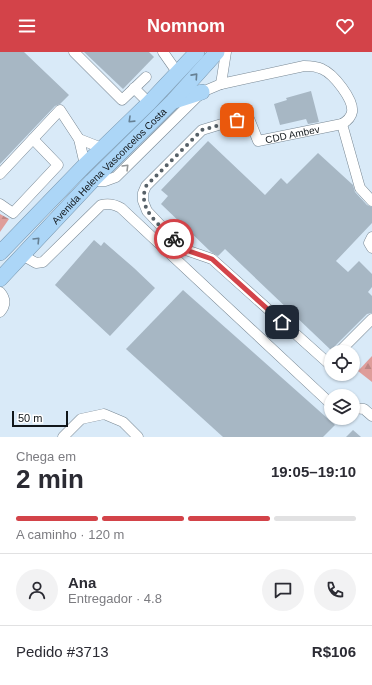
<!DOCTYPE html>
<html lang="pt">
<head>
<meta charset="utf-8">
<style>
  :root { --surface:#fff; --page:#f2f2f3; --text:#2b2b33; --muted:#7c7c81; --line:#e1e1e2; --accent:#d34349 }
  body { margin:0; font-family:Arial,sans-serif; background:var(--page); color:var(--text); height:100vh; display:flex; flex-direction:column; font-size:15px; white-space:nowrap }
  * { box-sizing:border-box; margin:0 }
  p { font-size:13px; color:var(--muted) }
  .icon { flex:none; width:22px; height:22px; fill:none; stroke:currentColor; stroke-width:2; stroke-linecap:round; stroke-linejoin:round }
  .map { position:relative; height:385px; overflow:hidden }
  .sheet { display:flex; flex-direction:column; background:var(--surface); flex:1 }
  .sheet>* { flex:none }
  .tools { position:absolute; left:324px; top:293px; display:grid; gap:8px }
  .tools a { display:grid; place-items:center; width:36px; height:36px; border-radius:50%; background:var(--surface); box-shadow:0 1px 3px #0004; font-size:20px }
  .scale { position:absolute; left:12px; bottom:10px; width:56px; box-sizing:border-box; padding-left:4px; border:2px solid #11171b; border-top:0; font-size:11px; line-height:14px; white-space:nowrap; color:#11171b; -webkit-text-stroke:3px #fff; paint-order:stroke }
  .pin { position:absolute; display:grid; place-items:center; width:34px; height:34px; color:#fff; margin:-17px; border-radius:8px; box-shadow:0 2px 6px #0006 }
  .courier { position:absolute; display:grid; place-items:center; width:40px; height:40px; margin:-20px; border:3px solid #d34349; border-radius:50%; background:#fff; color:#222; box-shadow:0 1px 5px #0007 }
  .headline em { font-style:normal; font-weight:600 }
  .headline div { display:flex; flex-direction:column-reverse }
  .headline { display:flex; align-items:center; justify-content:space-between; height:68px; padding:0 16px }
  h1 { font-size:26px; font-weight:600; line-height:30px }
  .bar { display:grid; grid-template-columns:repeat(4,1fr); gap:6px 4px; align-content:center; height:48px; padding:0 16px }
  .bar i { height:5px; border-radius:3px; background:var(--line) }
  .bar .selected { background:var(--accent) }
  .bar p { grid-column:span 4 }
  .line { display:flex; align-items:center; gap:10px; padding:0 16px; border-top:1px solid var(--line) }
  .line div { flex:1 }
  .round { display:grid; place-items:center; flex:none; width:42px; height:42px; border-radius:21px; background:var(--page) }
  header { display:flex; justify-content:space-between; align-items:center; height:52px; padding:0 16px; background:var(--accent); color:#fff; font-size:18px; font-weight:600 }
  .map>svg:first-child { display:block }
  .forest { fill:url(#forest-firs) }
  .building { fill:#a7b7c4 }
  .lines { fill:none; stroke-linecap:round; stroke-linejoin:round }
  .minor-casing { stroke:#798894; stroke-width:11 }
  .highway-casing { stroke:#7693aa; stroke-width:16 }
  .minor { stroke:#fff; stroke-width:10 }
  .highway { stroke:#acd6f7; stroke-width:15 }
  .oneway { stroke:#668094 }
  .oneway2 { stroke:#949798 }
  .done { stroke:#576168; stroke-width:4; stroke-dasharray:0 7.2 }
  .route { stroke:#d34349; stroke-width:5 }
  .labels { text-anchor:middle; stroke-width:3.5; stroke-linejoin:round; paint-order:stroke }
  .street-label { font-size:10px; fill:#11171b; stroke:#fff }
</style>
</head>
<body>
<header><svg class="icon" aria-label="menu" viewBox="0 0 24 24"><path d="M4 6h16M4 12h16M4 18h16"/></svg>Nomnom<svg class="icon" aria-label="heart" viewBox="0 0 24 24"><path d="M12 20l-8-8c-3-5 5-10 8-4 3-6 11-1 8 4z"/></svg></header>
<div class="map">
<svg width="372" height="385" viewBox="0 0 372 385">
  <defs>
    <pattern id="forest-firs" width="22" height="20" patternUnits="userSpaceOnUse"><rect width="22" height="20" fill="#de9d9a"/><path d="M5 1l3.5 6h-7zM16 11l3.5 6h-7z" fill="#bd8684"/></pattern>
  </defs>
  <rect width="100%" height="100%" fill="#d9eaf8"/>
  <g class="forest">
    <path d="M0,162L9,167L0,180Z"/>
    <path d="M372,304V330L358,319Z"/>
  </g>
  <g class="building">
    <path d="M0,0H24L69,43L60,52L55,54L0,112Z"/>
    <path d="M84,0H149L154,5L123,37Z"/>
    <path d="M311,39L319,70L308,72L306,67L280,73L274,52L287,48L286,46Z"/>
    <path d="M208,89L265,143L281,126L287,132L318,101L353,133L355,140L367,153L372,155V171L336,209L348,220L359,209L372,222V235L368,240L372,244V261L367,262L334,295L333,300L225,197L218,204L211,200L161,152L168,144L161,138Z"/>
    <path d="M94,188L101,194L104,190L134,216L155,236L110,284L55,233Z"/>
    <path d="M183,238L335,373L323,385H223L126,297Z"/>
    <path d="M353,378L361,385H346Z"/>
  </g>
  <g class="lines">
    <defs>
      <g id="minor">
        <path d="M74,0L122,48L146,25"/>
        <path d="M163,0L177,20"/>
        <path d="M221,32L226,0"/>
        <path d="M134,36L149,51"/>
        <path d="M79,87L102,96"/>
        <path d="M0,122L60,58L79,87L85,113"/>
        <path d="M92,129H105L116,125L202,40L221,32L304,14C310,14 316,14 322,17C334,22 354,48 352,60C351,66 347,69 342,72L360,136L372,149"/>
        <path d="M0,152L13,161L58,113L33,87"/>
        <path d="M372,185L369,191L372,196"/>
        <path d="M22,203L36,211L43,210L101,153C109,151 114,152 121,156L331,352"/>
        <path d="M0,240C6,247 6,253 0,260"/>
        <path d="M339,300L372,267"/>
        <path id="s1" d="M331,309L328,311L212,207L183,197L147,159L143,149V141L146,134L202,78L248,64L258,89L342,72"/>
        <path d="M353,356L364,357L372,364"/>
        <path d="M63,385L81,367L104,362L123,370L138,385"/>
      </g>
      <g id="highway">
        <path d="M174,49L202,40"/>
        <path d="M0,201L85,113L149,51L197,0"/>
        <path id="s2" d="M0,227L92,129L173,49L217,0"/>
      </g>
    </defs>
    <use href="#minor" class="minor-casing"/>
    <use href="#highway" class="highway-casing"/>
    <use href="#minor" class="minor"/>
    <use href="#highway" class="highway"/>
  </g>
  <defs><path id="oneway-chevron" d="M-2-3.5L2.5 0L-2 3.5" fill="none" stroke-width="1.6" stroke-linecap="round" stroke-linejoin="round"/></defs>
  <g class="oneway">
    <use href="#oneway-chevron" transform="translate(195 24) rotate(-48)"/>
    <use href="#oneway-chevron" transform="translate(131 68) rotate(136)"/>
    <use href="#oneway-chevron" transform="translate(37 188) rotate(-46)"/>
  </g>
  <use class="oneway2" href="#oneway-chevron" transform="translate(126 115) rotate(-45)"/>
  <g class="lines">
    <path class="done" d="M174,187C159,172 137,158 146,134L202,78L237,68"/>
    <path class="route" d="M174,187L183,197L212,207L282,270"/>
  </g>
  <g class="labels">
    <g class="street-label">
      <text dy="4" stroke="none"><textPath href="#s1" startOffset="458">CDD Ambev</textPath></text>
      <text dy="4" stroke="none"><textPath href="#s2" startOffset="157">Avenida Helena Vasconcelos Costa</textPath></text>
    </g>
  </g>
</svg>
<div class="tools">
<a><svg class="icon" aria-label="locate" viewBox="0 0 24 24"><circle cx="12" cy="12" r="6"/><path d="M12 2v4M12 18v4M2 12h4M18 12h4"/></svg></a>
<a><svg class="icon" aria-label="layers" viewBox="0 0 24 24"><path d="M12 4l9 5-9 5-9-5zM3 14l9 5 9-5"/></svg></a>
</div>
<div class="scale">50 m</div>
<div class="pin" style="left:237px;top:68px;background:#ea580c"><svg class="icon" aria-label="bag" viewBox="0 0 24 24"><path d="M5 8h14l-1 12H6zM9 8a3 3 0 0 1 6 0"/></svg></div>
<div class="pin" style="left:282px;top:270px;background:#1f2937"><svg class="icon" aria-label="home" viewBox="0 0 24 24"><path d="M3 11l9-7 9 7M6 9v11h12V9"/></svg></div>
<div class="courier" style="left:174px;top:187px"><svg class="icon" aria-label="bike" viewBox="0 0 24 24"><circle cx="6" cy="16" r="4"/><circle cx="18" cy="16" r="4"/><path d="M6 16l4-8h5l3 8M10 8l3 8H6M13 5h3"/></svg></div>
</div>
<section class="sheet">
<div class="headline"><div><h1>2 min</h1><p>Chega em</p></div><em>19:05–19:10</em></div>
<div class="bar"><i class="selected"></i><i class="selected"></i><i class="selected"></i><i></i><p>A caminho · 120 m</p></div>
<div class="line" style="height:72px"><a class="round"><svg class="icon" aria-label="person" viewBox="0 0 24 24"><circle cx="12" cy="8" r="4"/><path d="M4 21q1-7 8-7t8 7"/></svg></a><div><b>Ana</b><p>Entregador · 4.8</p></div><a class="round"><svg class="icon" aria-label="chat" viewBox="0 0 24 24"><path d="M4 5h16v11H9l-5 4z"/></svg></a><a class="round"><svg class="icon" aria-label="phone" viewBox="0 0 24 24"><path d="M5 4h4l2 5-3 2q2 4 5 5l2-3 5 2v4C11 20 4 13 5 4z"/></svg></a></div>
<div class="line" style="height:52px"><div>Pedido #3713</div><b>R$106</b></div>
</section>
</body>
</html>
